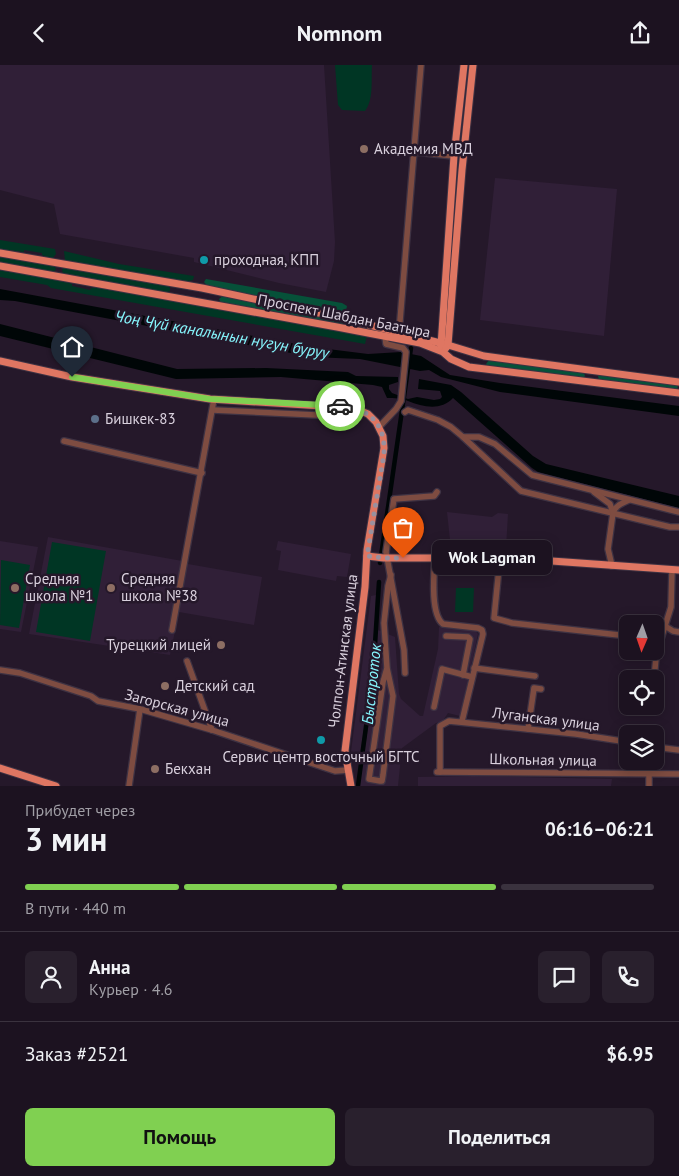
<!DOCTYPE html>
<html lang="ru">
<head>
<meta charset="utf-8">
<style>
  :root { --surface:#1c1220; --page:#29202d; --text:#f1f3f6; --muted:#a09ea5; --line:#3a323e; --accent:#80d051 }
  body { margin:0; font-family:"PT Sans",sans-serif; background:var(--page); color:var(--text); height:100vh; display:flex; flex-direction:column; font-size:19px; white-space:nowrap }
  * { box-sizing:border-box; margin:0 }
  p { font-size:16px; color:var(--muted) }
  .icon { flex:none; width:28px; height:28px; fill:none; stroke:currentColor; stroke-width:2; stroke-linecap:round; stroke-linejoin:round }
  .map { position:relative; height:721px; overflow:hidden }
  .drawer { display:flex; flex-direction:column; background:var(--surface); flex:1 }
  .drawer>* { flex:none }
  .needle { width:32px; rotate:182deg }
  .tools { position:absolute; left:619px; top:550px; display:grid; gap:10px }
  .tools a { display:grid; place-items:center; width:45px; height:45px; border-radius:8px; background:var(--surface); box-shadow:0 2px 12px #0003,0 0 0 1px var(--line); font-size:25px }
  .pin { position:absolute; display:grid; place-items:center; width:42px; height:42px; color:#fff; margin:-51px -21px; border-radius:50% 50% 50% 0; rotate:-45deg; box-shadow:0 0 5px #0007 }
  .pin .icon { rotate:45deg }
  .courier { position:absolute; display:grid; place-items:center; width:50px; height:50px; margin:-25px; border:4px solid #80d051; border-radius:50%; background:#fff; color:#222; box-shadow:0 1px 6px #0007 }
  .bubble { position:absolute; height:35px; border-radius:8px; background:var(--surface); box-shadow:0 2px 12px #0003,0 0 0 1px var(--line); font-size:16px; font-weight:700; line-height:35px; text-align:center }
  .head em { font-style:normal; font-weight:700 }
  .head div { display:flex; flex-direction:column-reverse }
  .head { display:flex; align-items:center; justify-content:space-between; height:85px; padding:0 25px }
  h1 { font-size:32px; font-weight:700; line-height:38px }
  .bar { display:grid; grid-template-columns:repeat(4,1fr); gap:8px 5px; align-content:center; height:60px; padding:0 25px }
  .bar i { height:6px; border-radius:4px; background:var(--line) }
  .bar .active { background:var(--accent) }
  .bar p { grid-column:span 4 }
  .line { display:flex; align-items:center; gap:12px; padding:0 25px; border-top:1px solid var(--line) }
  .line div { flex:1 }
  .round { display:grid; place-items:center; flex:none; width:52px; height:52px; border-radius:8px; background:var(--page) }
  .cta { display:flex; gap:10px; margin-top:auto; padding:10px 25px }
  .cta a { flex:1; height:58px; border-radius:8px; background:var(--accent); color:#111; font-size:20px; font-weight:700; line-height:58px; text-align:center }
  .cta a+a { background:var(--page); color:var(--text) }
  header { display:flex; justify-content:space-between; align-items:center; height:65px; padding:0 25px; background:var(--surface); font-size:22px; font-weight:700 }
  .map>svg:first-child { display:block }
  .built { fill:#301f37 }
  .green { fill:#003624 }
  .forest { fill:#065139 }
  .water { fill:#000607 }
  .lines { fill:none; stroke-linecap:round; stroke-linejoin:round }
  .canal { stroke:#000607; stroke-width:4.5 }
  .minor-casing { stroke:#3e3243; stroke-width:8 }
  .major-casing { stroke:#3e3243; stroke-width:9 }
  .minor { stroke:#7e4c41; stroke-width:5.5 }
  .major { stroke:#df7662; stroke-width:7 }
  .done { stroke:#9a909e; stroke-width:5; stroke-dasharray:0 9 }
  .route { stroke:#80d051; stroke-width:6 }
  .education-dot { fill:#8d6e63; stroke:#25182a; stroke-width:2 }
  .culture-dot { fill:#0f9aa8; stroke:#25182a; stroke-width:2 }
  .service-dot { fill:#5c6f8a; stroke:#25182a; stroke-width:2 }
  .labels { text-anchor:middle; stroke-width:5; stroke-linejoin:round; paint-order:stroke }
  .poi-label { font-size:15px; fill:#d9d0dd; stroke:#25182a; text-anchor:start }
  .street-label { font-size:15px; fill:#d9d0dd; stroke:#25182a }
  .water-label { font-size:16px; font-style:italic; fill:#86f6fd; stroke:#25182a }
</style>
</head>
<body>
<header><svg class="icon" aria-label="back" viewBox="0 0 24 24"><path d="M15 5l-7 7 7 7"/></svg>Nomnom<svg class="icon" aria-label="share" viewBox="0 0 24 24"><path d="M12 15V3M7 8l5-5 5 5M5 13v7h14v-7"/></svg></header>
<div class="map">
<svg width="679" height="721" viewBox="0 0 679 721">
  <rect width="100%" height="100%" fill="#25182a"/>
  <g class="built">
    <path d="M0,0H324L335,177L334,196L326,227L279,218L194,197V193L60,169L54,139L0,125Z"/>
    <path d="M495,113L617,124L604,271L480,255Z"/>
    <path d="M447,447L492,452L498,448L508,449L506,483L493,486L451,484Z"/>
    <path d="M48,472L188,497V499L262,512L254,560L179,547L170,590L29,569Z"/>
    <path d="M0,476L38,482L21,567L0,564Z"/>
    <path d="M278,476L351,489L347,512L337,511L336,516L278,505L281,486L276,485Z"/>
    <path d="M376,530L373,607L360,689L351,687L371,531Z"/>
    <path d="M439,562L475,565L478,569L460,651L448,648L442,657L436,658L402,683L398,721H359L374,624L378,565L395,572L399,629L401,634L420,651H423L438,584Z"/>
    <path d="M473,711L612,714L611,721H418V712Z"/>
  </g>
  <g class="green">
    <path d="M335,0H372C371,14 374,35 365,46L342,45L338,40Z"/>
    <path d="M0,175L55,184L56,189L52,194L42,190V188L24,185V187L0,184Z"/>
    <path d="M64,186L119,199L194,211L193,215L185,217L65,196Z"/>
    <path d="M0,191L55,201L56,205L52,207L0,199Z"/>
    <path d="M64,202L167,220L170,223V226L165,228L63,209L62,205Z"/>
    <path d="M0,205L62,215L72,219V221L90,225L91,223L99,222L367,271L365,279L51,223L47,220L0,212Z"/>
    <path d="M52,477L106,486L90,576L36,567Z"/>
    <path d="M1,495L30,500L19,563L0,560Z"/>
    <path d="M456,523H474L473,547H455Z"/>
  </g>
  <g class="forest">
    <path d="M206,214L342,238L347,241L346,246L338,248L208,222L204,217Z"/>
    <path d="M224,230L314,249L377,266L221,238L219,234Z"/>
    <path d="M489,295L582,307L585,310L584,313L488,302L486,299Z"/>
    <path d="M601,310L676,320L678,322L676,325L599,315L598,311Z"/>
  </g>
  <g class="water">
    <path d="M0,224L312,282L368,289L401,287L421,291L450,310L500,318L679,341V351L500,327L441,312L429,305L420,306L360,294L312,292L15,236L0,235Z"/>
    <path d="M0,259L177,304L266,303L348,307L356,311L398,312V317L389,320V324L392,328L408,334L417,332L434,335L440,334L442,332L440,326L418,324L419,314L451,320L461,327L533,391L546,399L679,431V443L538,407L532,403L453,333C441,346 423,342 408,336C402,333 394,333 387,333L382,322L373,320L281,312L176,314L0,271Z"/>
  </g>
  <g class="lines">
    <g class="canal">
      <path d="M380,498L411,283"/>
      <path d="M358,721L373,610L379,517"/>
    </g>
    <defs>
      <g id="minor">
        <path d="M415,87L454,91"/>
        <path d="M399,268L421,0"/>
        <path d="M213,345L359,352L361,345"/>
        <path d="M405,347L408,345L438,355L451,362L463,372H479L495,379L532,410L679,447"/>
        <path d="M379,362L396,344L401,336L406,287L403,283L386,279L385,271"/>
        <path d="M463,372L521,426L670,462H679"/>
        <path d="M64,376L202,408"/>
        <path d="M594,427L610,439L613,448"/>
        <path d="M435,492C434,508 430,549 443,559L478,563L482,565L483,569L462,656"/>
        <path d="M500,493L494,553L512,558L628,571"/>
        <path d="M612,501L608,484L613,448C615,441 622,438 629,435"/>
        <path d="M665,561L673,566L679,567"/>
        <path d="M172,565L214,334"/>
        <path d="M446,571L468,572L470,574L463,610"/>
        <path d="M187,596L212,665"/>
        <path d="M387,603L383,617L369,714L380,716H382L383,710L393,631L387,603L384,558L388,521L391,510"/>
        <path d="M474,603L535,611"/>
        <path d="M0,605L20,608L91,631L98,636L140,644L212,665L335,706L348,705"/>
        <path d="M405,608L404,585L386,487L394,434L434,431L437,427"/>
        <path d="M654,614L657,582L660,577L671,542L672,505"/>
        <path d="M434,642L442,604L472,612"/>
        <path d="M528,664L534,623L541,624"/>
        <path d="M655,682L679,685"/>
        <path d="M437,707L679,709"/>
        <path d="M440,707V661L449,656L576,669L628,677"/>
        <path d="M649,709V721"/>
        <path d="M129,721L140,644"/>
      </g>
      <g id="major">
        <path d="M0,188L202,223L338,252L448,280L484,291L679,317"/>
        <path d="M0,201L337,262L420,278L443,287L451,294L469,302L679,328"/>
        <path d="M441,281L454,91L464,0"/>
        <path d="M446,283L448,280L462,105L473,0"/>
        <path d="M0,296L72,312L210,334L354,343L368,349L376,357L383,371L384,383L367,485L365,522L345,686L351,721"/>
        <path d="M367,491L384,493H509L679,505"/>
        <path d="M0,703L56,721"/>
      </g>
    </defs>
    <use href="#minor" class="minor-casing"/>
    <use href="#major" class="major-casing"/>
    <use href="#minor" class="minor"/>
    <use href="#major" class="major"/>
  </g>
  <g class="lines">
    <path class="done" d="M340,341C369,343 386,359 384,389L367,491L384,493H403"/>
    <path class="route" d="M72,312L210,334L340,341"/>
  </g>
  <g class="education-dot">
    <circle cx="364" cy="84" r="5"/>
    <circle cx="15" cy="523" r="5"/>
    <circle cx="111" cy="523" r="5"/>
    <circle cx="221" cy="580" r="5"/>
    <circle cx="165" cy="621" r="5"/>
    <circle cx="155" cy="704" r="5"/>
  </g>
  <g class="culture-dot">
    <circle cx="204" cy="195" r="5"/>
    <circle cx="321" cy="675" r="5"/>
  </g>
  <circle class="service-dot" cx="95" cy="354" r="5"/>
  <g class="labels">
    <g class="poi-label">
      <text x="374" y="89">Академия МВД</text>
      <text x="214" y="200">проходная, КПП</text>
      <text x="105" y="359">Бишкек-83</text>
      <text x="25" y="519">Средняя<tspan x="25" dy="17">школа №1</tspan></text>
      <text x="121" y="519">Средняя<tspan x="121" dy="17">школа №38</tspan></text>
      <text x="211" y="585" text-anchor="end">Турецкий лицей</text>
      <text x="175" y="626">Детский сад</text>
      <text x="321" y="697" text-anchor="middle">Сервис центр восточный БГТС</text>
      <text x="165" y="709">Бекхан</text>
    </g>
    <g class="street-label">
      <text transform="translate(344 251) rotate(11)" y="5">Проспект Шабдан Баатыра</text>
      <text transform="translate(343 586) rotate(-83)" y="5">Чолпон-Атинская улица</text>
      <text transform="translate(177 643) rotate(15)" y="5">Загорская улица</text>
      <text transform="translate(546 654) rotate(7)" y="5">Луганская улица</text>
      <text transform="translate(543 695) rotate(1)" y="5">Школьная улица</text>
    </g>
    <g class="water-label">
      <text transform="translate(222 269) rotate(10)" y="6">Чоң Чүй каналынын нугун буруу</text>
      <text transform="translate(371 619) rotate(-84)" y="6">Быстроток</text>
    </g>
  </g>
</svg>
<div class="tools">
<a><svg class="needle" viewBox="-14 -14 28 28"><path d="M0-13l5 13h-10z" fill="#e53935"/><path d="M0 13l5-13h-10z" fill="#a09ea5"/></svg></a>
<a><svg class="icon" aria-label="locate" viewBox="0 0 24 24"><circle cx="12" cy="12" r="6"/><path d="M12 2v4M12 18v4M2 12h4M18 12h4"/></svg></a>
<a><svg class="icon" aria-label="layers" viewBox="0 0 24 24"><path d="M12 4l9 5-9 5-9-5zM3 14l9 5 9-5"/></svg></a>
</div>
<div class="pin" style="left:403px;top:493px;background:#ea580c"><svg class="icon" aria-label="bag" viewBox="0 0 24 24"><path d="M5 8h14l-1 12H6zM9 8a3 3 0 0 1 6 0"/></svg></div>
<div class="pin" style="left:72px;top:312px;background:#1f2937"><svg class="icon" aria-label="home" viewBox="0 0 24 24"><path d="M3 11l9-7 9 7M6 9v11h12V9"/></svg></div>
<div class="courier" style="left:340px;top:341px"><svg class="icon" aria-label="car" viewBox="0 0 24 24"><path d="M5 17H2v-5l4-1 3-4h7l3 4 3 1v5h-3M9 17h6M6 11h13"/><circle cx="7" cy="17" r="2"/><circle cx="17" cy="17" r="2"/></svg></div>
<div class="bubble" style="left:432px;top:475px;width:120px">Wok Lagman</div>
</div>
<section class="drawer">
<div class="head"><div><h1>3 мин</h1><p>Прибудет через</p></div><em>06:16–06:21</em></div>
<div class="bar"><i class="active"></i><i class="active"></i><i class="active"></i><i></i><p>В пути · 440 m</p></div>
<div class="line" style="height:90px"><a class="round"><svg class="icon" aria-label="person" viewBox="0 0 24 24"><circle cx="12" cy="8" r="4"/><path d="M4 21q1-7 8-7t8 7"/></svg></a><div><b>Анна</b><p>Курьер · 4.6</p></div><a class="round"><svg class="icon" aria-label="chat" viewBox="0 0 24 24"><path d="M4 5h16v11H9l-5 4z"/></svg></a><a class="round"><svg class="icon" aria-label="phone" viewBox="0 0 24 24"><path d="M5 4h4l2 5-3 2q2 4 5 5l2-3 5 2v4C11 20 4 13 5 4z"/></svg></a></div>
<div class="line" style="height:65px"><div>Заказ #2521</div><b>$6.95</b></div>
<div class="cta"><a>Помощь</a><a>Поделиться</a></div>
</section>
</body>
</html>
